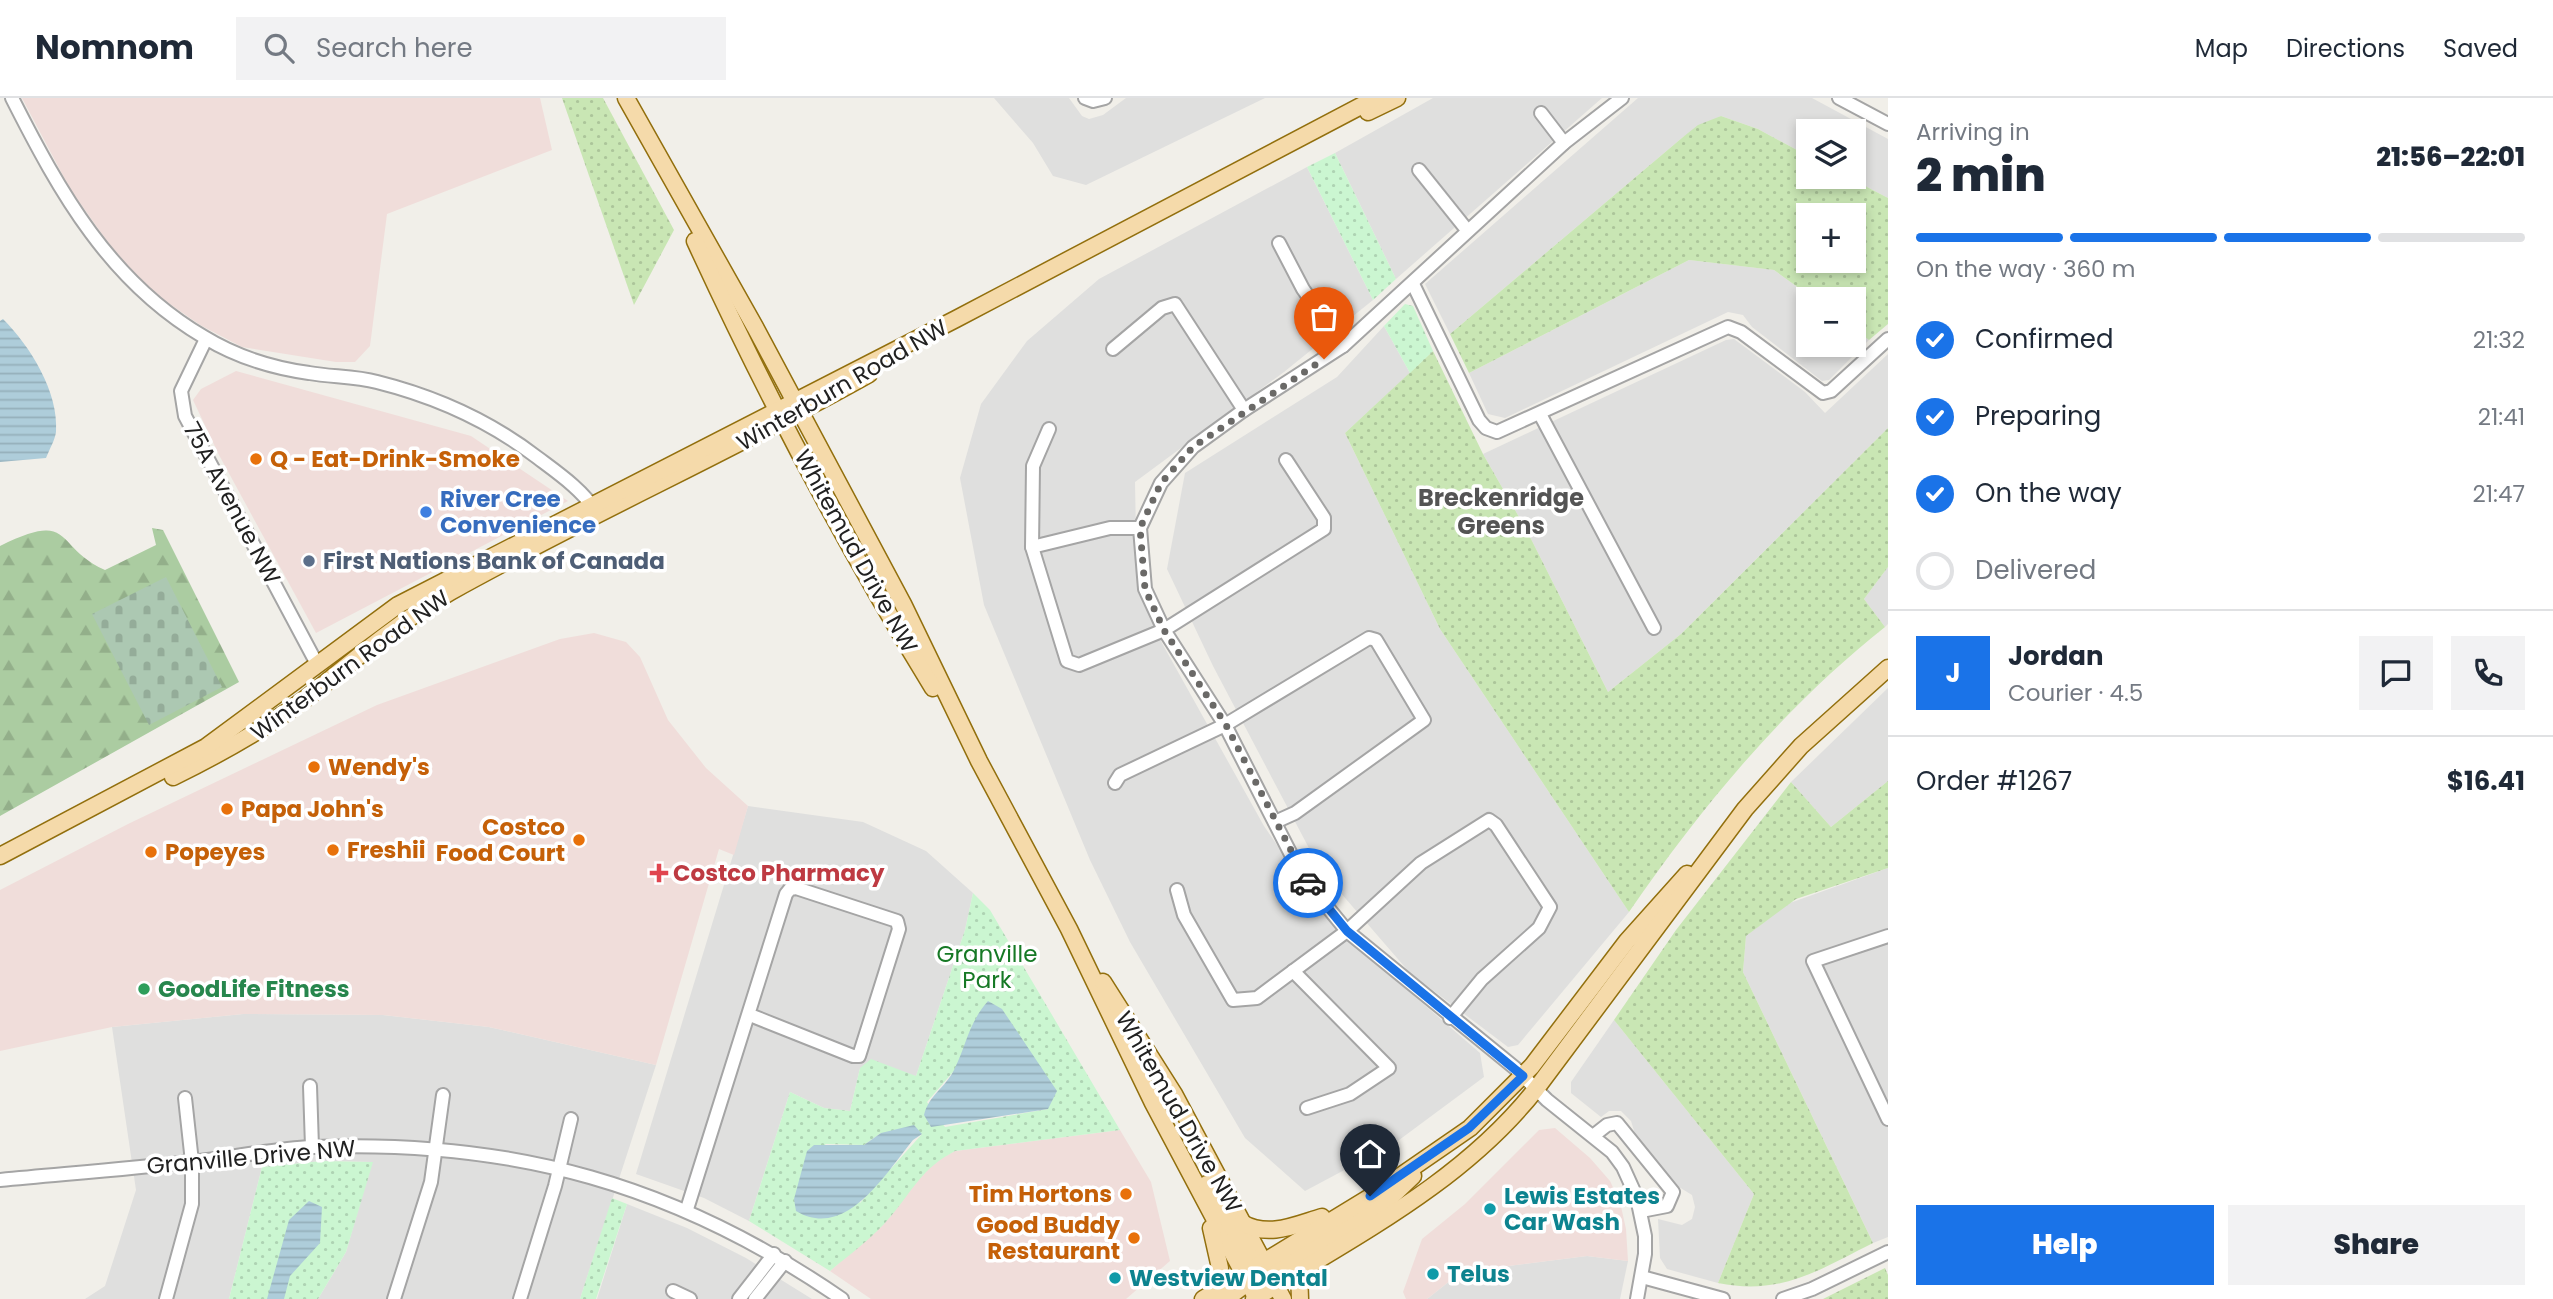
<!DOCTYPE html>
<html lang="en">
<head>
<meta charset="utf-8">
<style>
  :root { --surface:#fff; --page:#f2f2f3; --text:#1f2937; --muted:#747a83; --line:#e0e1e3; --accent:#1a73e8 }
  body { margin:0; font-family:Poppins,sans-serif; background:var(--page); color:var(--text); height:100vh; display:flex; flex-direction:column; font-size:26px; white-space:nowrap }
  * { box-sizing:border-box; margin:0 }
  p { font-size:23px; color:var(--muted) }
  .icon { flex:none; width:38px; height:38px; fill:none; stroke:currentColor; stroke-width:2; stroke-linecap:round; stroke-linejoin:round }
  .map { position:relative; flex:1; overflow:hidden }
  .details { display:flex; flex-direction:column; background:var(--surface); width:665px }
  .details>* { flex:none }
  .buttons { position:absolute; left:1796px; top:21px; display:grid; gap:14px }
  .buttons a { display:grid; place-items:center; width:70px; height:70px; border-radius:0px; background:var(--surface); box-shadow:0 4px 10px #0003; font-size:35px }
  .pin { position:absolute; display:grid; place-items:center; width:60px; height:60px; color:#fff; margin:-72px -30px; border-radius:50% 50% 50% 0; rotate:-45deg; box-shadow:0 0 7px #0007 }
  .pin .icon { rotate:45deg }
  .courier { position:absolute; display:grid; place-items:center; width:70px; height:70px; margin:-35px; border:5px solid #1a73e8; border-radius:50%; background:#fff; color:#222; box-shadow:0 2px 9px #0007 }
  .headline em { font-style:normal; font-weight:800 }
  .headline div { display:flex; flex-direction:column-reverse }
  .headline { display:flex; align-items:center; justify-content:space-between; height:119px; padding:0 28px }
  h1 { font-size:46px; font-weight:800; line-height:52px }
  .bar { display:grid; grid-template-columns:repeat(4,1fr); gap:10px 7px; align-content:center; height:84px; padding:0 28px }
  .bar i { height:9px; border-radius:5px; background:var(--line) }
  .bar .active { background:var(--accent) }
  .bar p { grid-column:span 4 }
  .line { display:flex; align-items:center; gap:18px; padding:0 28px; border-top:2px solid var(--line) }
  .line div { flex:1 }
  .round { display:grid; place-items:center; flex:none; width:74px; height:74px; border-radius:0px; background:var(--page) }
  ol { padding:0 28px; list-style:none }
  li { display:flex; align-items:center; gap:21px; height:77px }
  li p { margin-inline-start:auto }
  li .icon { padding:7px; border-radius:50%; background:var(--accent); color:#fff; stroke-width:4 }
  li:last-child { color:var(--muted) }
  li i { width:38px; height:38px; border:4px solid var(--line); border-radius:50% }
  .action { display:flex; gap:14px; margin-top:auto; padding:14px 28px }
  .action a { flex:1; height:80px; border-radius:0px; background:var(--accent); color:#fff; font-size:28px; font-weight:800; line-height:80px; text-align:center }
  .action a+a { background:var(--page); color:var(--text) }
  header { display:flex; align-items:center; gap:42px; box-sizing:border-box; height:98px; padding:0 35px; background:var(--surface); border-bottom:2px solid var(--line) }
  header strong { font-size:33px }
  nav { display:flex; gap:38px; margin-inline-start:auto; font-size:24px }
  .search { width:490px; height:63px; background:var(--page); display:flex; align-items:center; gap:18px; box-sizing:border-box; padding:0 24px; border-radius:0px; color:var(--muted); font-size:26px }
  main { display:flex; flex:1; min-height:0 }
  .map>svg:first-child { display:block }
  .residential { fill:#dfdfde }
  .commercial { fill:#f0ddda }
  .grass { fill:url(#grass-dots); fill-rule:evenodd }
  .forest { fill:url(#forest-firs) }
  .cemetery { fill:url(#cemetery-stones) }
  .park { fill:url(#park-dots); fill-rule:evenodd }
  .water { fill:url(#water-rules) }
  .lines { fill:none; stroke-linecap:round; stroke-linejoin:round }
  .minor-casing { stroke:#a5a5a5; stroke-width:16 }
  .major-casing { stroke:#926f0d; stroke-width:19 }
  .minor { stroke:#fff; stroke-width:12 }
  .major { stroke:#f5daaa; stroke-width:16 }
  .done { stroke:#6a6967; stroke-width:7; stroke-dasharray:0 12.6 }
  .route { stroke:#1a73e8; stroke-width:9 }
  .food-dot { fill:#e8710a; stroke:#fff; stroke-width:2.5 }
  .shop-dot { fill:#3f7fe0; stroke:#fff; stroke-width:2.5 }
  .service-dot { fill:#5c6f8a; stroke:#fff; stroke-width:2.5 }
  .health-dot { fill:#e0444e; stroke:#fff; stroke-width:2.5 }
  .leisure-dot { fill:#2e9e5b; stroke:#fff; stroke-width:2.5 }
  .culture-dot { fill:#0f9aa8; stroke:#fff; stroke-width:2.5 }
  .labels { text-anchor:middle; stroke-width:7; stroke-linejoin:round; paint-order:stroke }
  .street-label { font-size:23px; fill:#212121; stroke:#fff }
  .food-label { font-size:23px; font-weight:bold; fill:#c56008; stroke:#fff; text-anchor:start }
  .shop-label { font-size:23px; font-weight:bold; fill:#366cbe; stroke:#fff; text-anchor:start }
  .service-label { font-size:23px; font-weight:bold; fill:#4e5e75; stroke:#fff; text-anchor:start }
  .health-label { font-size:23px; font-weight:bold; fill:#be3a42; stroke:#fff; text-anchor:start }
  .park-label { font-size:23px; fill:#167925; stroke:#fff }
  .leisure-label { font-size:23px; font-weight:bold; fill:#27864d; stroke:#fff; text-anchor:start }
  .culture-label { font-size:23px; font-weight:bold; fill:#0d838f; stroke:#fff; text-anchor:start }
  .neighbourhood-label { font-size:24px; font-weight:bold; fill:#545454; stroke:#fff }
</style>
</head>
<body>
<header>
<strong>Nomnom</strong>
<div class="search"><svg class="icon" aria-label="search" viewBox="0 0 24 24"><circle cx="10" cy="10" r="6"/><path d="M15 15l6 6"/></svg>Search here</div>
<nav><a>Map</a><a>Directions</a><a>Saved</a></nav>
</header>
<main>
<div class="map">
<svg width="1888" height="1201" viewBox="0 0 1888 1201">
  <defs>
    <pattern id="grass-dots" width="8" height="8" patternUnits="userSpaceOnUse" patternTransform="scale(1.75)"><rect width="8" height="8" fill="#c9e6b4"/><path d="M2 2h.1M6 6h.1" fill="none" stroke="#acc59a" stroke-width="1.8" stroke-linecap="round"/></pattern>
    <pattern id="forest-firs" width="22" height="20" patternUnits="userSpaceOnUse" patternTransform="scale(1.75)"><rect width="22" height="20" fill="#abcca1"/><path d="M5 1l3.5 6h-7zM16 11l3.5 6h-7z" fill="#93af8a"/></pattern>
    <pattern id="cemetery-stones" width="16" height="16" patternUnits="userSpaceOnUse" patternTransform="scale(1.75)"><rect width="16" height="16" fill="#acc8b2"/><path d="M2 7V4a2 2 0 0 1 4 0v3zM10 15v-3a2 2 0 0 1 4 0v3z" fill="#94ac99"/></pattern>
    <pattern id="park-dots" width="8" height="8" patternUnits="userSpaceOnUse" patternTransform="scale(1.75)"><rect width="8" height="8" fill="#cbf6d1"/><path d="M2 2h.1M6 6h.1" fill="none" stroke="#aed3b3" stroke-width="1.8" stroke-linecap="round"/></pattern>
    <pattern id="water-rules" width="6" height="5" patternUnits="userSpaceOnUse" patternTransform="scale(1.75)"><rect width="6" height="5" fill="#aecdda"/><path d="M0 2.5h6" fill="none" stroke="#95b0bb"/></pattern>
  </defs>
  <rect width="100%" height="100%" fill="#f1efe9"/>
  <g class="residential">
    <path d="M994,0H1069L1082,18L1089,21L1103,17L1126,0H1265L1086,87L1053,78L1033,45Z"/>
    <path d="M1433,0H1602L1396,181L1335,55Z"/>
    <path d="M1638,0H1812L1888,41V100L1848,79H1853V33H1808V58L1758,31L1721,18L1683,39L1450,236L1425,186Z"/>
    <path d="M1307,69L1373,202L1284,274L1135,384L1137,492L1163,547L1264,728L1332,827L1480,955L1484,979L1395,1045L1305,1093L1245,1040L1130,844L1090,762L984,507L960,380L981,306L1027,243L1099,181Z"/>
    <path d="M1689,162L1774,172L1814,201H1808V247H1853V230L1869,242L1829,282L1822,283L1752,229L1743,217L1728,214L1505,320L1488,316L1469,275Z"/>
    <path d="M1384,228L1410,275L1345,335L1440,531L1629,814L1518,947L1508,949L1410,875L1320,771L1213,568L1167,471L1185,375L1337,279Z"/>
    <path d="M1734,241L1805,294L1825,315L1888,256V330L1681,536L1608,594L1527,433L1483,356L1726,242Z"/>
    <path d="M1888,469V526L1885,529L1864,501Z"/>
    <path d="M1888,590V683L1831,729L1791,684Z"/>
    <path d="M748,708L863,724L926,753L973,795L965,832L916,978L860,970L850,1013L824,1010L790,994L749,1123L704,1100L636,1076Z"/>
    <path d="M1888,770V1139L1873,1145L1743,874L1746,838L1787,806Z"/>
    <path d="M243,916L383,917L489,929L656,967L580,1201H318L346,1154L372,1064L322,1063L262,1069L229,1201H85L105,1188L136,1092L112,929Z"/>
    <path d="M1614,922L1754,1096L1718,1185L1667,1171L1660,1160L1658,1121L1682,1127L1692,1121L1695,1109L1692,1097L1679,1089L1636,1039L1631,1023L1621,1013H1609L1601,1019L1571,995V984Z"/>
    <path d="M627,1106L687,1130L746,1160L812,1201H597Z"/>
    <path d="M1587,1158L1628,1163L1620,1201H1427L1461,1174Z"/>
  </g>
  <g class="commercial">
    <path d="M22,0H540L552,52L387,116L370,248L355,264H336L242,249L200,227L164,202L137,179L109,146L70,91Z"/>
    <path d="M236,273L471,338L568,403L316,535L219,357L193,302L201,291Z"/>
    <path d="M594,535L626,544L640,559L668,622L706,670L748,708L734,757L719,751L656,967L489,929L383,917L243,916L112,929L0,953V792L128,726L377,607L560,541Z"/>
    <path d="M1555,1030L1590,1060L1610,1083L1620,1104L1626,1131L1628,1163L1587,1158L1461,1174L1427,1201H1406L1403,1194L1422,1141L1465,1106L1539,1032Z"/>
    <path d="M1120,1032L1151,1084L1170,1163L1126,1201H871L830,1173L890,1119L912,1087L934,1064L955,1053Z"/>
  </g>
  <g class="grass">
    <path d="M562,0H603L674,132L634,207Z"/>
    <path d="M1721,18L1758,31L1808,58V79H1848L1888,100V226L1869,242L1853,230V201H1814L1774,172L1689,162L1469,275L1450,236L1683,39L1698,27ZM1853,117V163H1808V117Z"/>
    <path d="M1433,253L1483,356L1527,433L1608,594L1681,536L1888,330V469L1864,501L1885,529C1784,609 1702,708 1629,814L1440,531L1345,335Z"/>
    <path d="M1888,683V770L1796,801L1746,838L1743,874L1873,1145C1819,1172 1781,1198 1718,1185L1754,1096L1614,922L1676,832L1791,684L1831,729Z"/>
    <path d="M1885,1170L1888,1177V1201H1823Z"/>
  </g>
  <path class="forest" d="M152,430L163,432L239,584L0,718V448C75,411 53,449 105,472L156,447Z"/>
  <path class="cemetery" d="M166,479L222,589L149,627L92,516Z"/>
  <g class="park">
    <path d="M1335,55L1396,181L1373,202L1307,69Z"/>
    <path d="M1405,206L1413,208L1433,253L1410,275L1384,228Z"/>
    <path d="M973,795L990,812L1120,1032L955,1053C921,1071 914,1091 891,1118C874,1139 850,1156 830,1173L749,1123L790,994L824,1010L850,1013L860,970L871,961L916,978L965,832ZM953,974L1048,1011L945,1029L927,1004ZM881,1035L922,1036L860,1105L825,1046L864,1047Z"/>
    <path d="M322,1063L373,1064L346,1154L318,1201H229L262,1069Z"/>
    <path d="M612,1100L627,1106L596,1201H580Z"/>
  </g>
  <g class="water">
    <path d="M3,221C30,248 59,294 56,334C55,342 49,352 46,360L0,364V223Z"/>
    <path d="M988,903L1002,911L1057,993L1048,1011L931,1029L924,1017C929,997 945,990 954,972C967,946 968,926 988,903Z"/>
    <path d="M914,1027L922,1036L913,1042C885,1076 846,1143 796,1113L794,1101L807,1053L814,1047H864L881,1035Z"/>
    <path d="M309,1103L322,1109L320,1145L290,1178L284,1201H267L289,1122Z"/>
  </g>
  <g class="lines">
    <defs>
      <g id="minor">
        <path d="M12,0C60,95 110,184 204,239C235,258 273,270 309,275C331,279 355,278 377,284C437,299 490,323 538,360C558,375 584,393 596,414"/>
        <path d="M1085,0L1093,3L1105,0"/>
        <path d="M1622,0L1564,45L1343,248L1244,312L1193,349L1161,385L1140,430L1145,491L1164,532L1225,627L1302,778L1347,833L1515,970L1547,1002L1612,1054L1623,1069L1637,1100L1645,1138V1156L1637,1201"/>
        <path d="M1839,0L1888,26"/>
        <path d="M1541,15L1564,45"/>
        <path d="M1419,72L1467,132"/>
        <path d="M1279,145L1303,191L1343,248"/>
        <path d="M1413,186L1479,322L1486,330L1497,334L1728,229L1741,234L1823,295L1831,293L1888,241"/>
        <path d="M206,241L181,293L185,318L317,566"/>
        <path d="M1113,251L1162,210L1175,206L1244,312"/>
        <path d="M1540,316L1654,530"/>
        <path d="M1049,331L1033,368L1032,449L1067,563L1079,567L1164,532L1324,431V420L1286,362"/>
        <path d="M1032,449L1110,430H1140"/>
        <path d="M1115,685L1120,677L1225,627L1369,540L1376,542L1424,622L1295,715L1275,724"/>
        <path d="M1177,792L1184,817L1233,902L1257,900L1347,833L1421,765L1489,722L1496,727L1550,809L1539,830L1482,881L1450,920"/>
        <path d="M1888,838L1813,863L1888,1021"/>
        <path d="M1293,873L1389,970L1350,996L1307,1010"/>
        <path d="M310,988L312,1049"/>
        <path d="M1593,1038L1607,1027L1617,1025L1673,1094L1667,1108L1641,1113"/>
        <path d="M0,1082C63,1076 127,1071 190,1064C231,1060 271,1051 312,1049C513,1041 677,1087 842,1201"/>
        <path d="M687,1111L786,796L790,791L796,790L897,823L899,831L859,958H853L750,917"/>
        <path d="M1642,1179L1723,1201"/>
        <path d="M673,1193L690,1201"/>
        <path d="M166,1201L192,1106V1064L185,1000"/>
        <path d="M394,1201L431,1084L443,997"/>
        <path d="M520,1201L555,1088L571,1021"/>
        <path d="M739,1201L774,1156"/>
        <path d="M755,1201L785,1163"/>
        <path d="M1783,1201L1812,1191L1888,1154"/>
      </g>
      <g id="major">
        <path d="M626,0L755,229L903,506L979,663L1069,831L1153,1005L1257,1201"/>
        <path d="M1368,14L1397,0"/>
        <path d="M695,143C764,293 847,450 933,590"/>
        <path d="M173,679C224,654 273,627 318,591C361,556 402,522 450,494C588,417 732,353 869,276"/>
        <path d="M0,758L206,649L398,507L956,221L1376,0"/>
        <path d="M1103,884L1174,996L1283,1201"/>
        <path d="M1207,1086L1254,1166"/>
        <path d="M1242,1125C1269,1140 1295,1127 1322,1119"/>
        <path d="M1211,1130L1220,1170L1214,1195"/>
        <path d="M1299,1174L1300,1201"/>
        <path d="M1264,1185L1278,1173L1391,1099L1413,1078"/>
        <path d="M1203,1201L1370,1099L1470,1030L1532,968L1627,843L1687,776"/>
        <path d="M1226,1201L1255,1179"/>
        <path d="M1254,1201C1353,1139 1462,1085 1536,991L1745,711L1801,648L1888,570"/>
      </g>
    </defs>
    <use href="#minor" class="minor-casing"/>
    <use href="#major" class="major-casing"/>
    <use href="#minor" class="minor"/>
    <use href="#major" class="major"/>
  </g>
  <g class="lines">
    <path class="done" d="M1308,785L1226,627L1164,532L1145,491L1140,430L1161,385L1193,349L1324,261"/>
    <path class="route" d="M1308,785L1347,833L1523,978L1469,1030L1370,1098"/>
  </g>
  <g class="food-dot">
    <circle cx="256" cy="361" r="7"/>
    <circle cx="314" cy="669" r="7"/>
    <circle cx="227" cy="711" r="7"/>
    <circle cx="579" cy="742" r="7"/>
    <circle cx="333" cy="752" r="7"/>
    <circle cx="151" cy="754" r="7"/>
    <circle cx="1126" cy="1096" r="7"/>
    <circle cx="1134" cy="1140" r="7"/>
  </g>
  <circle class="shop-dot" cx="426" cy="414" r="7"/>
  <circle class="service-dot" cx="309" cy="463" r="7"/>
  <path class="health-dot" d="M655.5 764.5h7v7h7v7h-7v7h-7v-7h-7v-7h7z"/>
  <circle class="leisure-dot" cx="144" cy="891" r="7"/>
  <g class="culture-dot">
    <circle cx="1490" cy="1111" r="7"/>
    <circle cx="1433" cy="1176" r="7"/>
    <circle cx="1115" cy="1180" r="7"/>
  </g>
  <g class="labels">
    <g class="street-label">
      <text transform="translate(842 287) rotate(-30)" y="8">Winterburn Road NW</text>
      <text transform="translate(232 405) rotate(62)" y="8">75A Avenue NW</text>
      <text transform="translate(856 453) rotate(61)" y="8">Whitemud Drive NW</text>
      <text transform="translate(350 567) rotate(-36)" y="8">Winterburn Road NW</text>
      <text transform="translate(1179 1014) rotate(60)" y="8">Whitemud Drive NW</text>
      <text transform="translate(251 1059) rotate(-5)" y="8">Granville Drive NW</text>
    </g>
    <g class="food-label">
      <text x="270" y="369">Q - Eat-Drink-Smoke</text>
      <text x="328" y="677">Wendy's</text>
      <text x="241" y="719">Papa John's</text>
      <text x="565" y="737" text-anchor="end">Costco<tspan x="565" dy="26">Food Court</tspan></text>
      <text x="347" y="760">Freshii</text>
      <text x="165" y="762">Popeyes</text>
      <text x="1112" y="1104" text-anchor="end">Tim Hortons</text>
      <text x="1120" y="1135" text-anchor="end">Good Buddy<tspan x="1120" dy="26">Restaurant</tspan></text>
    </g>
    <g class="shop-label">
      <text x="440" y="409">River Cree<tspan x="440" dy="26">Convenience</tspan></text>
    </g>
    <g class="service-label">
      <text x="323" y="471">First Nations Bank of Canada</text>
    </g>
    <g class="health-label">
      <text x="673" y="783">Costco Pharmacy</text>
    </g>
    <g class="park-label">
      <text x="987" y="864">Granville<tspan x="987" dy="26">Park</tspan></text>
    </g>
    <g class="leisure-label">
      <text x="158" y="899">GoodLife Fitness</text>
    </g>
    <g class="culture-label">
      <text x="1504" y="1106">Lewis Estates<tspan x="1504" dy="26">Car Wash</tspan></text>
      <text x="1447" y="1184">Telus</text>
      <text x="1129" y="1188">Westview Dental</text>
    </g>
    <g class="neighbourhood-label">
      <text x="1501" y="408">Breckenridge<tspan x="1501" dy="28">Greens</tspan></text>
    </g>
  </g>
</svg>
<div class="buttons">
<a><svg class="icon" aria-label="layers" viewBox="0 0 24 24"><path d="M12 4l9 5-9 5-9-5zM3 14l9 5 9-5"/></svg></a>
<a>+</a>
<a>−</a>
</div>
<div class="pin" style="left:1324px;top:261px;background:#ea580c"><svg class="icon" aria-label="bag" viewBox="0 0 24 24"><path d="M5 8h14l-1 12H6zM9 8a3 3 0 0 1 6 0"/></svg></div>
<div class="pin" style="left:1370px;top:1098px;background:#1f2937"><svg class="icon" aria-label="home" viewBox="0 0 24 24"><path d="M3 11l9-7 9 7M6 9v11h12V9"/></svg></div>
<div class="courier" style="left:1308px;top:785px"><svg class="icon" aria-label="car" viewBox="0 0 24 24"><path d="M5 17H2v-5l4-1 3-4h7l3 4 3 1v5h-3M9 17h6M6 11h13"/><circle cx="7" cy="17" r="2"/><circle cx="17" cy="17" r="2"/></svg></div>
</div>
<section class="details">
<div class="headline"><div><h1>2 min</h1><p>Arriving in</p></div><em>21:56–22:01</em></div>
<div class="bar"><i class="active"></i><i class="active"></i><i class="active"></i><i></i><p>On the way · 360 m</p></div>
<ol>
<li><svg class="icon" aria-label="check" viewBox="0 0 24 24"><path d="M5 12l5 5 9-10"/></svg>Confirmed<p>21:32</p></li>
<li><svg class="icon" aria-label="check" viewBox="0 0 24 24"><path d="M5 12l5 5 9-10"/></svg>Preparing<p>21:41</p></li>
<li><svg class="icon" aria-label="check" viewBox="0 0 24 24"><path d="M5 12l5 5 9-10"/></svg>On the way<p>21:47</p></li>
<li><i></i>Delivered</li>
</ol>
<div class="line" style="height:126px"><b class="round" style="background:var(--accent);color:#fff">J</b><div><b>Jordan</b><p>Courier · 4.5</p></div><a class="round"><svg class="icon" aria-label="chat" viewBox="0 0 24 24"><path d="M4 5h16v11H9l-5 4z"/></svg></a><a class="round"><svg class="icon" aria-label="phone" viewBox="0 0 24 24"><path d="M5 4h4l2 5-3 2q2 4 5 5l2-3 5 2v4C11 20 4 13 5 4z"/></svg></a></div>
<div class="line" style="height:91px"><div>Order #1267</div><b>$16.41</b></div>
<div class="action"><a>Help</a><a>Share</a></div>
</section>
</main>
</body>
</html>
